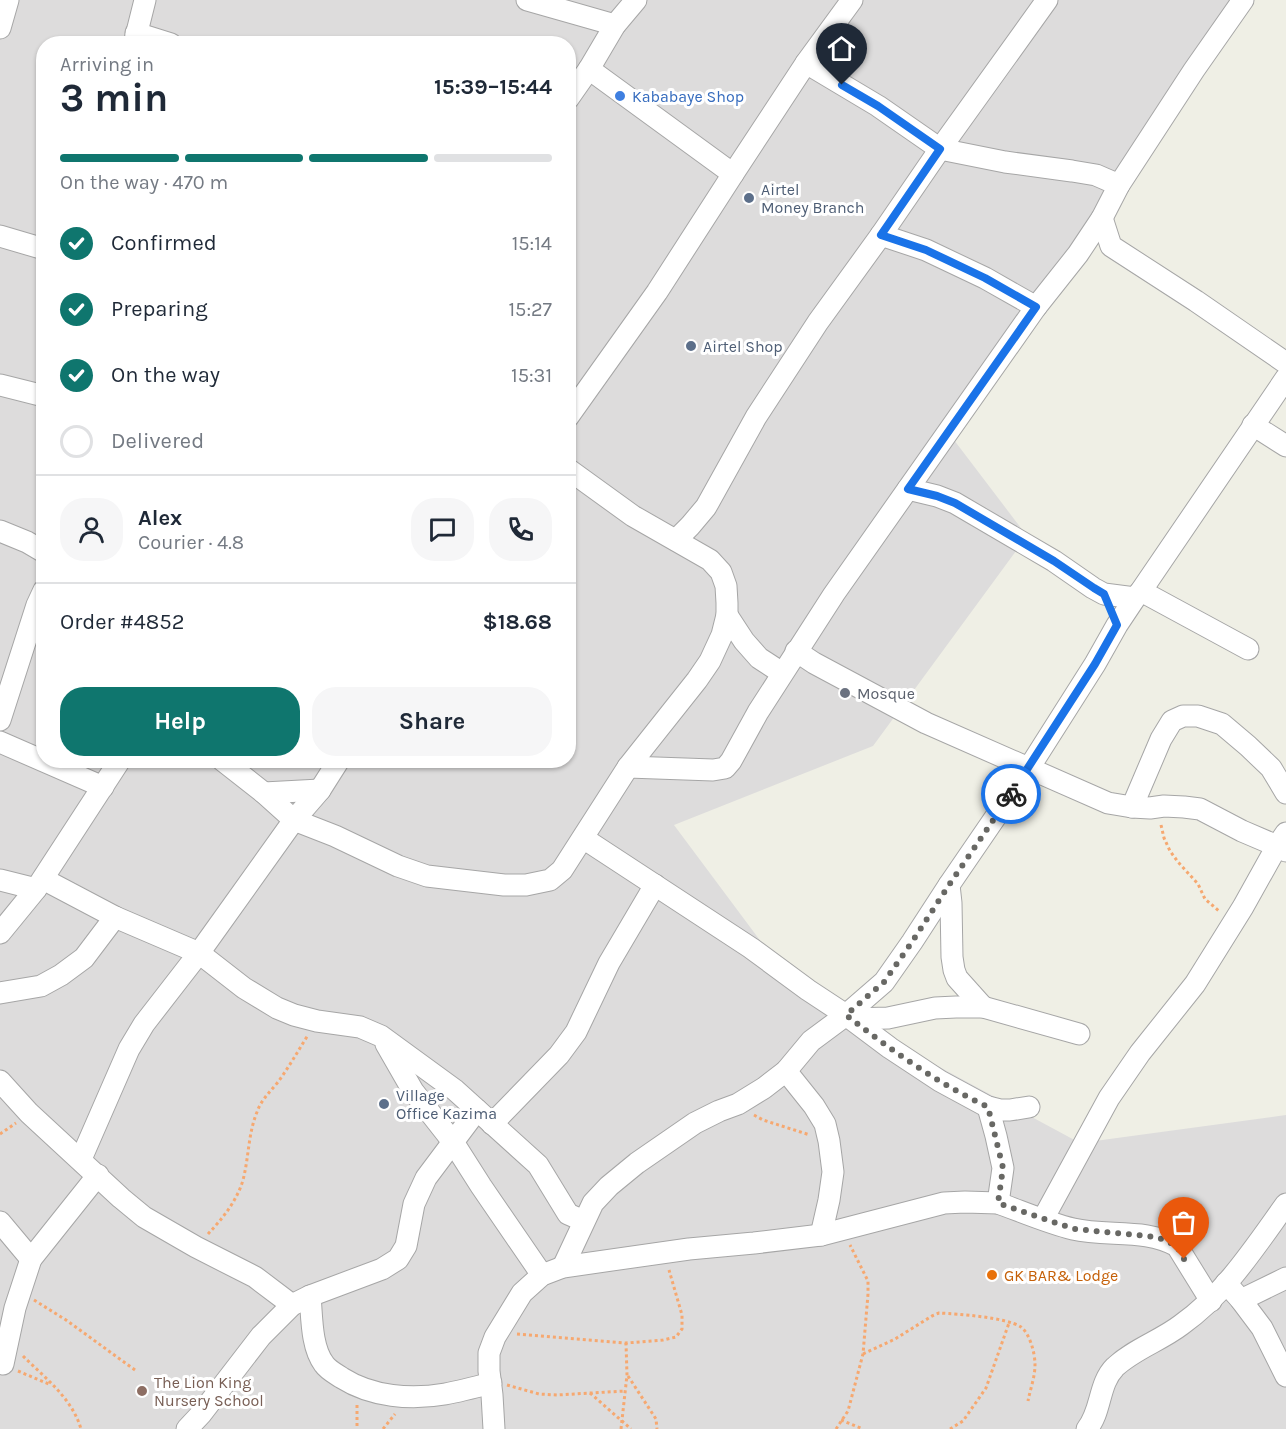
<!DOCTYPE html>
<html lang="en">
<head>
<meta charset="utf-8">
<style>
  :root { --surface:#fff; --page:#f6f6f7; --text:#1f2937; --muted:#747a83; --line:#e0e1e3; --accent:#0f766e }
  body { margin:0; font-family:Karla,sans-serif; background:var(--page); color:var(--text); height:100vh; display:flex; flex-direction:column; font-size:22px; white-space:nowrap }
  * { box-sizing:border-box; margin:0 }
  p { font-size:20px; color:var(--muted) }
  .icon { flex:none; width:33px; height:33px; fill:none; stroke:currentColor; stroke-width:2; stroke-linecap:round; stroke-linejoin:round }
  .map { position:relative; flex:1; overflow:hidden }
  .side { position:absolute; left:36px; top:36px; width:540px; height:732px; display:flex; flex-direction:column; background:var(--surface); border-radius:24px; box-shadow:0 2px 4px #0004 }
  .side>* { flex:none }
  .pin { position:absolute; display:grid; place-items:center; width:51px; height:51px; color:#fff; margin:-62px -26px; border-radius:50% 50% 50% 0; rotate:-45deg; box-shadow:0 0 6px #0007 }
  .pin .icon { rotate:45deg }
  .courier { position:absolute; display:grid; place-items:center; width:60px; height:60px; margin:-30px; border:4px solid #1a73e8; border-radius:50%; background:#fff; color:#222; box-shadow:0 2px 8px #0007 }
  .summary em { font-style:normal; font-weight:700 }
  .summary div { display:flex; flex-direction:column-reverse }
  .summary { display:flex; align-items:center; justify-content:space-between; height:102px; padding:0 24px }
  h1 { font-size:39px; font-weight:700; line-height:45px }
  .bar { display:grid; grid-template-columns:repeat(4,1fr); gap:9px 6px; align-content:center; height:72px; padding:0 24px }
  .bar i { height:8px; border-radius:4px; background:var(--line) }
  .bar .current { background:var(--accent) }
  .bar p { grid-column:span 4 }
  .line { display:flex; align-items:center; gap:15px; padding:0 24px; border-top:2px solid var(--line) }
  .line div { flex:1 }
  .round { display:grid; place-items:center; flex:none; width:63px; height:63px; border-radius:24px; background:var(--page) }
  ol { padding:0 24px; list-style:none }
  li { display:flex; align-items:center; gap:18px; height:66px }
  li p { margin-inline-start:auto }
  li .icon { padding:6px; border-radius:50%; background:var(--accent); color:#fff; stroke-width:4 }
  li:last-child { color:var(--muted) }
  li i { width:33px; height:33px; border:3px solid var(--line); border-radius:50% }
  .primary-button { display:flex; gap:12px; margin-top:auto; padding:12px 24px }
  .primary-button a { flex:1; height:69px; border-radius:24px; background:var(--accent); color:#fff; font-size:24px; font-weight:700; line-height:69px; text-align:center }
  .primary-button a+a { background:var(--page); color:var(--text) }
  .map>svg:first-child { display:block }
  .residential { fill:#dddcdc; fill-rule:evenodd }
  .lines { fill:none; stroke-linecap:round; stroke-linejoin:round }
  .minor-casing { stroke:#a6a6a6; stroke-width:23 }
  .path { stroke:#f6a870; stroke-width:3; stroke-dasharray:3 3; stroke-linecap:butt }
  .minor { stroke:#fff; stroke-width:21 }
  .done { stroke:#686864; stroke-width:6; stroke-dasharray:0 10.8 }
  .route { stroke:#1a73e8; stroke-width:8 }
  .shop-dot { fill:#3f7fe0; stroke:#fff; stroke-width:2 }
  .service-dot { fill:#5c6f8a; stroke:#fff; stroke-width:2 }
  .worship-dot { fill:#6b7280; stroke:#fff; stroke-width:2 }
  .food-dot { fill:#e8710a; stroke:#fff; stroke-width:2 }
  .education-dot { fill:#8d6e63; stroke:#fff; stroke-width:2 }
  .labels { text-anchor:middle; stroke-width:6; stroke-linejoin:round; paint-order:stroke }
  .shop-label { font-size:16px; fill:#366cbe; stroke:#fff; text-anchor:start }
  .service-label { font-size:16px; fill:#4e5e75; stroke:#fff; text-anchor:start }
  .worship-label { font-size:16px; fill:#5b616d; stroke:#fff; text-anchor:start }
  .food-label { font-size:16px; fill:#c56008; stroke:#fff; text-anchor:start }
  .education-label { font-size:16px; fill:#785e54; stroke:#fff; text-anchor:start }
</style>
</head>
<body>
<div class="map">
<svg width="1286" height="1429" viewBox="0 0 1286 1429">
  <rect width="100%" height="100%" fill="#efefe5"/>
  <path class="residential" d="M0,0H1246L954,440L1027,536L873,746L674,825L797,990L1080,1143L1286,1115V1429H0ZM44,44H568V760H44Z"/>
  <g class="lines">
    <defs>
      <g id="minor">
        <path d="M527,0L615,25"/>
        <path d="M0,28L8,0"/>
        <path d="M136,33L171,44"/>
        <path d="M134,44L145,0"/>
        <path d="M806,63L878,106L940,149L1005,162L1072,171L1096,175L1119,185"/>
        <path d="M589,69L733,174"/>
        <path d="M568,99L589,69L615,25L636,0"/>
        <path d="M1102,218L1111,246L1196,301L1286,363"/>
        <path d="M881,235L926,250L985,278L1036,307"/>
        <path d="M0,236L44,249"/>
        <path d="M0,385L44,396"/>
        <path d="M568,417L657,292L733,174L806,63L852,0"/>
        <path d="M1253,425L1286,446"/>
        <path d="M908,489L937,496L955,503L1054,561L1093,588L1104,594L1135,598"/>
        <path d="M0,531L27,542L44,552"/>
        <path d="M676,540L690,526L706,507L756,417L818,322L881,235L940,149L1047,0"/>
        <path d="M1141,591L1248,649"/>
        <path d="M727,615L744,641L759,658L782,673"/>
        <path d="M796,651L814,663L926,723L1108,803L1132,807L1150,808L1164,806L1184,807L1200,809L1242,831L1277,846L1286,851"/>
        <path d="M0,720L37,605L44,590"/>
        <path d="M0,742L103,787"/>
        <path d="M222,760L264,793L294,820L335,836L398,866L427,876L504,885H526L550,880L562,870L628,767L697,680L710,661L722,635L727,615V603L726,586L721,572L710,560L633,516L568,469"/>
        <path d="M628,767L713,770L725,768L731,761L758,712L834,594L1036,307L1078,254L1102,218L1119,185L1194,70L1243,0"/>
        <path d="M264,793L320,790"/>
        <path d="M1132,807L1161,739L1172,721L1183,716H1198L1222,724L1248,746L1271,768L1286,793"/>
        <path d="M583,838L751,948L808,990L846,1015L890,1048L940,1081L988,1107L1000,1110H1010L1029,1107"/>
        <path d="M43,879L115,917L199,953L244,988L277,1008L294,1015L317,1021L360,1027L381,1036L455,1090L538,1165L568,1214L584,1221"/>
        <path d="M0,880L36,889"/>
        <path d="M949,885L951,903L952,957L954,970L957,978L983,1007"/>
        <path d="M0,933L36,889L120,760"/>
        <path d="M0,993L41,986L61,975L84,958L115,917"/>
        <path d="M852,1019L888,1018L935,1008L956,1007H983L1079,1034"/>
        <path d="M386,1044L413,1091L453,1142L481,1186L542,1275"/>
        <path d="M786,1071L814,1106L825,1124L829,1141L833,1172L829,1200L821,1235"/>
        <path d="M0,1081L29,1113L121,1198L144,1217L196,1247L255,1277L292,1305"/>
        <path d="M988,1107L996,1136L1003,1168L998,1203"/>
        <path d="M492,1124L559,1055L576,1032L609,963L655,885"/>
        <path d="M81,1159L129,1049L144,1024L199,953L294,820L320,790L339,760"/>
        <path d="M1043,1219L1109,1098L1140,1053L1195,984L1243,907L1277,846L1286,833"/>
        <path d="M0,1222L31,1259"/>
        <path d="M563,1267L593,1203L609,1186L637,1163L695,1123L719,1111L738,1104L764,1088L786,1071L811,1041L846,1015L884,982L912,942L949,885L1029,768L1095,664L1117,625L1135,598L1141,591L1286,378"/>
        <path d="M1226,1283L1241,1300L1262,1328L1286,1376"/>
        <path d="M310,1296C312,1316 311,1347 324,1364C328,1370 336,1374 342,1378C372,1397 411,1400 445,1394C461,1391 476,1387 491,1383"/>
        <path d="M1241,1300L1286,1278"/>
        <path d="M3,1364L15,1308L31,1259L98,1175"/>
        <path d="M187,1429L201,1414L261,1336L292,1305L310,1296L382,1269L398,1259L406,1246L414,1204L426,1178L477,1110"/>
        <path d="M494,1429L492,1395L489,1371V1353L495,1337L522,1293L542,1275L563,1267L689,1249L754,1243L821,1235L944,1203L965,1202L998,1203C1023,1212 1048,1223 1073,1229C1107,1237 1146,1228 1177,1246L1211,1301"/>
        <path d="M1087,1429C1102,1411 1098,1384 1115,1367C1134,1349 1160,1341 1181,1325C1225,1294 1255,1247 1286,1204"/>
      </g>
    </defs>
    <use href="#minor" class="minor-casing"/>
    <g class="path">
      <path d="M1161,825L1164,838L1170,851L1178,862L1198,884L1205,899L1219,911"/>
      <path d="M754,1115L763,1120L810,1135"/>
      <path d="M0,1134L16,1123"/>
      <path d="M208,1234C222,1219 237,1201 243,1180C249,1157 248,1134 257,1112C261,1100 270,1092 278,1082C289,1067 298,1051 308,1035"/>
      <path d="M34,1300L66,1320L135,1370"/>
      <path d="M517,1334L626,1343L663,1340L676,1337L682,1329V1315L669,1270"/>
      <path d="M863,1354L895,1339L932,1316L939,1313C958,1314 1005,1317 1021,1327C1030,1334 1035,1353 1035,1365C1035,1377 1030,1390 1028,1401"/>
      <path d="M23,1356C45,1378 72,1398 81,1429"/>
      <path d="M18,1371L51,1385"/>
      <path d="M628,1376L656,1419L657,1429"/>
      <path d="M507,1385L539,1394L557,1395L625,1391"/>
      <path d="M590,1393L631,1429"/>
      <path d="M357,1405V1429"/>
      <path d="M841,1420L863,1429"/>
      <path d="M383,1429L395,1414"/>
      <path d="M621,1429L627,1375L626,1343"/>
      <path d="M836,1429L848,1411L863,1354L868,1294V1281L850,1245"/>
      <path d="M950,1429L963,1421L986,1388L1009,1323"/>
    </g>
    <use href="#minor" class="minor"/>
  </g>
  <g class="lines">
    <path class="done" d="M1011,794L949,885L912,942L884,982L846,1015C891,1050 937,1083 988,1107L1003,1168L998,1203L1074,1229L1148,1236L1162,1239L1177,1246L1184,1259"/>
    <path class="route" d="M842,85L878,106L940,149L881,235L926,250L985,278L1036,307L908,489L937,496L955,503L1054,561L1094,588L1104,594L1117,625L1095,664L1011,794"/>
  </g>
  <circle class="shop-dot" cx="620" cy="96" r="6"/>
  <g class="service-dot">
    <circle cx="749" cy="198" r="6"/>
    <circle cx="691" cy="346" r="6"/>
    <circle cx="384" cy="1104" r="6"/>
  </g>
  <circle class="worship-dot" cx="845" cy="693" r="6"/>
  <circle class="food-dot" cx="992" cy="1275" r="6"/>
  <circle class="education-dot" cx="142" cy="1391" r="6"/>
  <g class="labels">
    <g class="shop-label">
      <text x="632" y="102">Kababaye Shop</text>
    </g>
    <g class="service-label">
      <text x="761" y="195">Airtel<tspan x="761" dy="18">Money Branch</tspan></text>
      <text x="703" y="352">Airtel Shop</text>
      <text x="396" y="1101">Village<tspan x="396" dy="18">Office Kazima</tspan></text>
    </g>
    <g class="worship-label">
      <text x="857" y="699">Mosque</text>
    </g>
    <g class="food-label">
      <text x="1004" y="1281">GK BAR&amp; Lodge</text>
    </g>
    <g class="education-label">
      <text x="154" y="1388">The Lion King<tspan x="154" dy="18">Nursery School</tspan></text>
    </g>
  </g>
</svg>
<div class="pin" style="left:1184px;top:1259px;background:#ea580c"><svg class="icon" aria-label="bag" viewBox="0 0 24 24"><path d="M5 8h14l-1 12H6zM9 8a3 3 0 0 1 6 0"/></svg></div>
<div class="pin" style="left:842px;top:85px;background:#1f2937"><svg class="icon" aria-label="home" viewBox="0 0 24 24"><path d="M3 11l9-7 9 7M6 9v11h12V9"/></svg></div>
<div class="courier" style="left:1011px;top:794px"><svg class="icon" aria-label="bike" viewBox="0 0 24 24"><circle cx="6" cy="16" r="4"/><circle cx="18" cy="16" r="4"/><path d="M6 16l4-8h5l3 8M10 8l3 8H6M13 5h3"/></svg></div>
<section class="side">
<div class="summary"><div><h1>3 min</h1><p>Arriving in</p></div><em>15:39–15:44</em></div>
<div class="bar"><i class="current"></i><i class="current"></i><i class="current"></i><i></i><p>On the way · 470 m</p></div>
<ol>
<li><svg class="icon" aria-label="check" viewBox="0 0 24 24"><path d="M5 12l5 5 9-10"/></svg>Confirmed<p>15:14</p></li>
<li><svg class="icon" aria-label="check" viewBox="0 0 24 24"><path d="M5 12l5 5 9-10"/></svg>Preparing<p>15:27</p></li>
<li><svg class="icon" aria-label="check" viewBox="0 0 24 24"><path d="M5 12l5 5 9-10"/></svg>On the way<p>15:31</p></li>
<li><i></i>Delivered</li>
</ol>
<div class="line" style="height:108px"><a class="round"><svg class="icon" aria-label="person" viewBox="0 0 24 24"><circle cx="12" cy="8" r="4"/><path d="M4 21q1-7 8-7t8 7"/></svg></a><div><b>Alex</b><p>Courier · 4.8</p></div><a class="round"><svg class="icon" aria-label="chat" viewBox="0 0 24 24"><path d="M4 5h16v11H9l-5 4z"/></svg></a><a class="round"><svg class="icon" aria-label="phone" viewBox="0 0 24 24"><path d="M5 4h4l2 5-3 2q2 4 5 5l2-3 5 2v4C11 20 4 13 5 4z"/></svg></a></div>
<div class="line" style="height:78px"><div>Order #4852</div><b>$18.68</b></div>
<div class="primary-button"><a>Help</a><a>Share</a></div>
</section>
</div>
</body>
</html>
